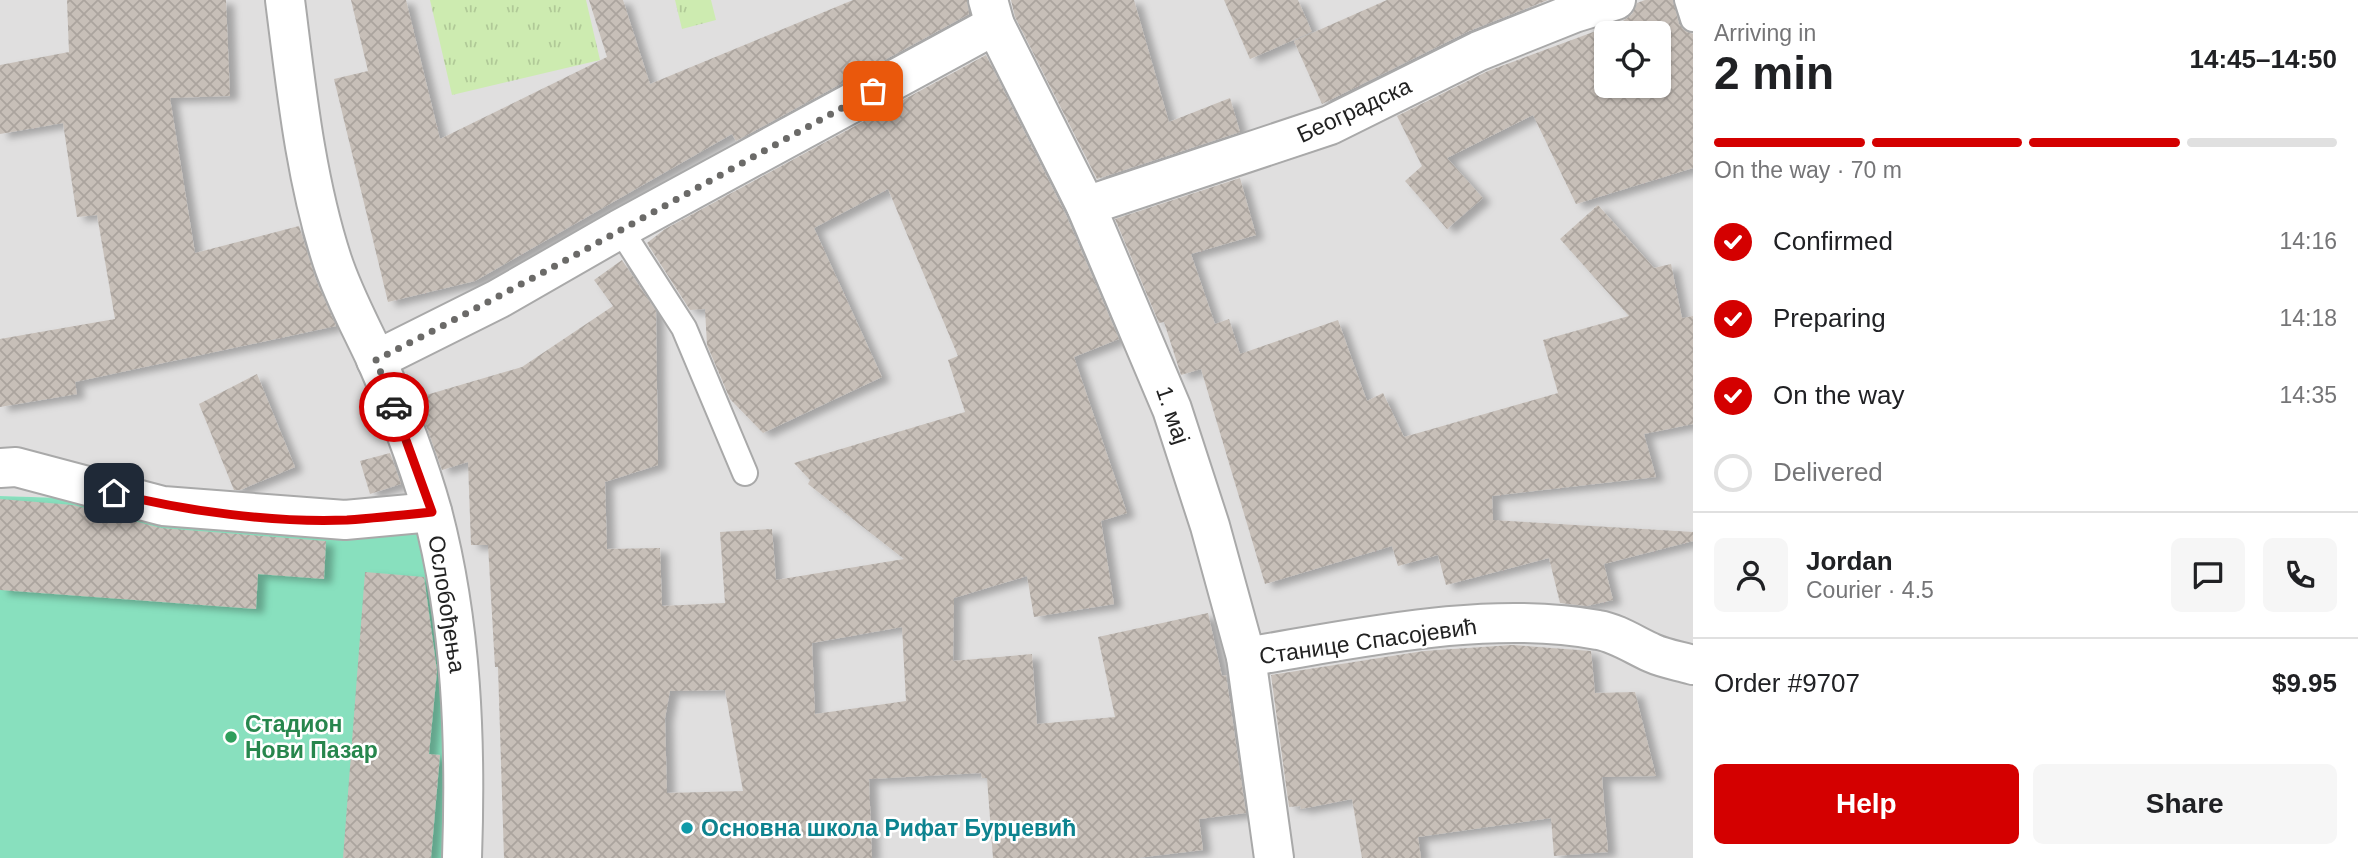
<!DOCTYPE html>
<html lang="en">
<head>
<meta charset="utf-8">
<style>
  :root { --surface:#fff; --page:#f6f6f6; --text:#202124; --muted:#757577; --line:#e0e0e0; --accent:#d40000 }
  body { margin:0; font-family:Helvetica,sans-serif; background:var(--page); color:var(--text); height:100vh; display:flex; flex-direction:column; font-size:26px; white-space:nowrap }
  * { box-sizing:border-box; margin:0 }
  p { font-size:23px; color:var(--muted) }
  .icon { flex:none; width:38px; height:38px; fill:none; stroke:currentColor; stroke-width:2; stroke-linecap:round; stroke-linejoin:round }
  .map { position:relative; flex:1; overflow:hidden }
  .details { display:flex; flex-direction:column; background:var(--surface); width:665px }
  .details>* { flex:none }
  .buttons { position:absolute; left:1594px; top:21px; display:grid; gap:14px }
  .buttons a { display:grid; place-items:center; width:77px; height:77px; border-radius:10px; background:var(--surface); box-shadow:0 2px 5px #0004; font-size:35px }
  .pin { position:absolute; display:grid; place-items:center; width:60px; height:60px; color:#fff; margin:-30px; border-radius:14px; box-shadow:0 4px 10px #0006 }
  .courier { position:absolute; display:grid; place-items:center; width:70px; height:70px; margin:-35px; border:5px solid #d40000; border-radius:50%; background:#fff; color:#222; box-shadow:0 2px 9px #0007 }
  .summary em { font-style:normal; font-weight:700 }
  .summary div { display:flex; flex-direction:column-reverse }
  .summary { display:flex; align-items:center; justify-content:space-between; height:119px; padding:0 21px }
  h1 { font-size:46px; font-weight:700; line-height:52px }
  .bar { display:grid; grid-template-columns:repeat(4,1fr); gap:10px 7px; align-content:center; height:84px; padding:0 21px }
  .bar i { height:9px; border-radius:5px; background:var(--line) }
  .bar .active { background:var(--accent) }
  .bar p { grid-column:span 4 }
  .line { display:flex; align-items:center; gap:18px; padding:0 21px; border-top:2px solid var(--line) }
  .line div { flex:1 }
  .round { display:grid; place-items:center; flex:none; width:74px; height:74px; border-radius:10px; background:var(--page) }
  ol { padding:0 21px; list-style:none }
  li { display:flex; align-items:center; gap:21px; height:77px }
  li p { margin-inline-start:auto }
  li .icon { padding:7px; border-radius:50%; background:var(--accent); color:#fff; stroke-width:4 }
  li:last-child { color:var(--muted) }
  li i { width:38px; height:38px; border:4px solid var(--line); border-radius:50% }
  .cta { display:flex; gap:14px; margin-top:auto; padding:14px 21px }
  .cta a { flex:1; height:80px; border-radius:10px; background:var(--accent); color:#fff; font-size:28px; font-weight:700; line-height:80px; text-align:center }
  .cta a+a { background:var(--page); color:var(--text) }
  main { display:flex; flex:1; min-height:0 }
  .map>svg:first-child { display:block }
  .residential { fill:#e0dfdf; fill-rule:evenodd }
  .grass { fill:url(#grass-tufts) }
  .pitch { fill:#88e0be }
  .building { fill:url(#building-cross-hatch); fill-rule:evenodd; filter:url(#shadow) }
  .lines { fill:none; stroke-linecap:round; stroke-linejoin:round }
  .service-casing { stroke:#a9a9a9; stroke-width:28 }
  .minor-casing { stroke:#a9a9a9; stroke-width:42 }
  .tertiary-casing { stroke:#a9a9a9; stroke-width:42 }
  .service { stroke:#fff; stroke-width:24 }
  .minor { stroke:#fff; stroke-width:38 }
  .tertiary { stroke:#fff; stroke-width:38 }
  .done { stroke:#6b6a68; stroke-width:7; stroke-dasharray:0 12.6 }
  .route { stroke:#d40000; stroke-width:9 }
  .leisure-dot { fill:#2e9e5b; stroke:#fff; stroke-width:2.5 }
  .culture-dot { fill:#0f9aa8; stroke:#fff; stroke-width:2.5 }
  .labels { text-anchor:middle; stroke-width:5; stroke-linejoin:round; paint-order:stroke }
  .street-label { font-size:23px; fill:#222; stroke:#fff }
  .leisure-label { font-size:23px; font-weight:bold; fill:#27864d; stroke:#fff; text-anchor:start }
  .culture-label { font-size:23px; font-weight:bold; fill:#0d838f; stroke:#fff; text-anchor:start }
</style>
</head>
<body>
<main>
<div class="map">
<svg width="1693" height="858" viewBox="0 0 1693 858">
  <defs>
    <pattern id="grass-tufts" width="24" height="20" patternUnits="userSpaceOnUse" patternTransform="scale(1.75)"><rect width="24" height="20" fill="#cdebb0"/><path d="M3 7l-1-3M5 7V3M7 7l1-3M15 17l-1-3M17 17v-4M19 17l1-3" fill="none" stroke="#b0c997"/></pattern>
    <pattern id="building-cross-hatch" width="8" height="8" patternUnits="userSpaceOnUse" patternTransform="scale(1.75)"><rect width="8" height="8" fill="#c7bfb8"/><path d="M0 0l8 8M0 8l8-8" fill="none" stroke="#aba49e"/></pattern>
    <filter id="shadow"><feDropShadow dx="8" dy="4.5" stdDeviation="3.5" flood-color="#0004"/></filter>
  </defs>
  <rect width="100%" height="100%" fill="#f2efe9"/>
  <path class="residential" d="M0,0H1693V858H462L83,499L0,496ZM1606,33H1659V86H1606Z"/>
  <g class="grass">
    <path d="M430,0H586L600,60L452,95Z"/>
    <path d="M675,0H711L716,20L682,29Z"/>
  </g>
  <path class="pitch" d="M0,496L434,510L462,858H0Z"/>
  <g class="building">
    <path d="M67,0H226L230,96L170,98L195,253L299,226L316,280L336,326L75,382L77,394L0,407V339L115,319L97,215L77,217L63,123L0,134V65L69,52Z"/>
    <path d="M351,0H406L440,139L607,57L589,0H623L650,84L853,0H967L969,14L736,141L732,134L475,281L388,302L334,79L368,71Z"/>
    <path d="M1011,0H1134L1169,122L1230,98L1240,132L1097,179L1015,17Z"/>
    <path d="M1224,0H1298L1312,32L1250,59Z"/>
    <path d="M1387,0H1548L1469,31L1322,104L1294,41Z"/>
    <path d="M1645,0H1673L1679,24L1684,30L1693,34V168L1576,204L1533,115L1447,158L1483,198L1447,229L1405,181L1422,166L1397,116L1488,71L1623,21L1632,14L1637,3ZM1606,33H1659V86H1606Z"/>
    <path d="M986,55L1066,215L1119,339L1074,357L1127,513L1101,521L1114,604L1034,617L1027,576L954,598L953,661L1032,654L1037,724L1115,717L1098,637L1208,613L1222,676L1226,675L1246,813L1199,819L1203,850L1137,858H993L987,778H982L981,773L869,779L872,858H504L498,667H495L488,545H471L468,462L442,470L416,398L522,367L613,306L594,280L622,260L656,311L658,465L605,482L607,549L660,548L662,606L725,603L720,532L772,529L776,580L904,559L808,484L810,480L794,463L965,412L948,360L958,356L888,189L814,228L882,377L763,433L730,399L707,345L705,309L690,310L647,243L665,229ZM902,627L906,701L815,714L812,643ZM725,690L743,791L667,793L665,718L670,691Z"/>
    <path d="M1240,178L1256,235L1191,254L1215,324L1229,319L1240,354L1338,320L1367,401L1383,393L1404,437L1558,393L1543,340L1629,316L1560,239L1598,205L1654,268L1671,264L1682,318L1693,316V424L1644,434L1656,477L1492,496L1493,520L1693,532V541L1604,564L1613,600L1587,606L1560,603L1549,558L1446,585L1438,555L1398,566L1392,546L1265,584L1201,369L1181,375L1164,322L1159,323L1115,219Z"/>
    <path d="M257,374L295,467L240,490H234L199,404Z"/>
    <path d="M390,453L401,484L370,494L360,461Z"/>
    <path d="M0,499L73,505L161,528L326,541L324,579L258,574L256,609L0,590Z"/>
    <path d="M365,572L424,577L437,671L429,754L440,755L431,858H343Z"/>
    <path d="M1512,645L1591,651L1595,693L1635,692L1656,776L1602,777L1608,852L1554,856L1551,818L1418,837L1421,858H1362L1352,799L1301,809L1300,806L1289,807L1271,675L1424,651Z"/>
  </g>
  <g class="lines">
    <defs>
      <g id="service">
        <path d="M1687,0L1693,19"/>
        <path d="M620,229L684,328L745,473"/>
      </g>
      <g id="minor">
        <path d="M285,0C296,86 305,177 332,260C343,294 360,325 375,357C396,405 418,461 432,511C462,624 466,742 462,858"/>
        <path d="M1086,206L1330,125L1479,51L1574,13L1616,0"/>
        <path d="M376,360L498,299L620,229L995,25"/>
        <path d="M0,468L16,467L163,506L345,520L432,512"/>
        <path d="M1246,657C1355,639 1488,609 1598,630C1617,633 1634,645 1652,653C1665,659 1680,661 1693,665"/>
      </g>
      <path id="tertiary" d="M988,0L995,25L1086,206L1172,409L1210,526L1246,657L1274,858"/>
    </defs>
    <use href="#service" class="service-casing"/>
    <use href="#minor" class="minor-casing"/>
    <use href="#tertiary" class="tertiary-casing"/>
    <use href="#service" class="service"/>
    <use href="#minor" class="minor"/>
    <use href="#tertiary" class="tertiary"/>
  </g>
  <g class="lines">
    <path class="done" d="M394,407L376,360C544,275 708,181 873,91"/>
    <path class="route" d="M114,493C184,511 275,523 347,520C375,518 404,515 432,512L394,407"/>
  </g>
  <circle class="leisure-dot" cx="231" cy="737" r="7"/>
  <circle class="culture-dot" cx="687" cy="828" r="7"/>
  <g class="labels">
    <g class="street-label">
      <text transform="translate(1354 110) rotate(-25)" y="8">Београдска</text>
      <text transform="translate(1173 415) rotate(71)" y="8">1. мај</text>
      <text transform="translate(447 604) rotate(81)" y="8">Ослобођења</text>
      <text transform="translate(1368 641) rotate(-8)" y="8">Станице Спасојевић</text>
    </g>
    <g class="leisure-label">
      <text x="245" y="732">Стадион<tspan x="245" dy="26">Нови Пазар</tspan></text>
    </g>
    <g class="culture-label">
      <text x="701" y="836">Основна школа Рифат Бурџевић</text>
    </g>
  </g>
</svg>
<div class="buttons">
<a><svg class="icon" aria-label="locate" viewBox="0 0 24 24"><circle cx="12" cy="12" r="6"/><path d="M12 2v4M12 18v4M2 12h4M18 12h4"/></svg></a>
</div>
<div class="pin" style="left:873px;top:91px;background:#ea580c"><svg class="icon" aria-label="bag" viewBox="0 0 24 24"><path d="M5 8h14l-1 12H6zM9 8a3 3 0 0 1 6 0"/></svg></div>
<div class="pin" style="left:114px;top:493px;background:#1f2937"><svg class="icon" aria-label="home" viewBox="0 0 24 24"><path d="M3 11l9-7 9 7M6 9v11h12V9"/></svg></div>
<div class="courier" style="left:394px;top:407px"><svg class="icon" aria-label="car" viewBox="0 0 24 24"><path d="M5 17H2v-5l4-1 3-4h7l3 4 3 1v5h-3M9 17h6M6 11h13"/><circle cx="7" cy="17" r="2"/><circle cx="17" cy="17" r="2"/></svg></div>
</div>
<section class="details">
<div class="summary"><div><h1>2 min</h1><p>Arriving in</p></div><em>14:45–14:50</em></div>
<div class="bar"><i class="active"></i><i class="active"></i><i class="active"></i><i></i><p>On the way · 70 m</p></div>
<ol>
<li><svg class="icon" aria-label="check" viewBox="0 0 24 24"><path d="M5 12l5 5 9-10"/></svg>Confirmed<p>14:16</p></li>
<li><svg class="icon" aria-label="check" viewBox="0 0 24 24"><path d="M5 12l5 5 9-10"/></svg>Preparing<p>14:18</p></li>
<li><svg class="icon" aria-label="check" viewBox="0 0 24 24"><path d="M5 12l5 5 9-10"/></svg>On the way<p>14:35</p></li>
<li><i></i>Delivered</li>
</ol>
<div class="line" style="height:126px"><a class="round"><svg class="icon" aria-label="person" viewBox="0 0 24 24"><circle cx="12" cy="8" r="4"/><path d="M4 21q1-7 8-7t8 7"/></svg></a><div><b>Jordan</b><p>Courier · 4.5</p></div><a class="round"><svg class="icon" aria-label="chat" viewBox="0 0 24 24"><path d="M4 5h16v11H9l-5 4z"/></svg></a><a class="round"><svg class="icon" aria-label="phone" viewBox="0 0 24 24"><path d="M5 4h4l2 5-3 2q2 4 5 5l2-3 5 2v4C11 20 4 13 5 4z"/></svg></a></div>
<div class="line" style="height:91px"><div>Order #9707</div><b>$9.95</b></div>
<div class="cta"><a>Help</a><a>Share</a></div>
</section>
</main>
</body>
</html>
